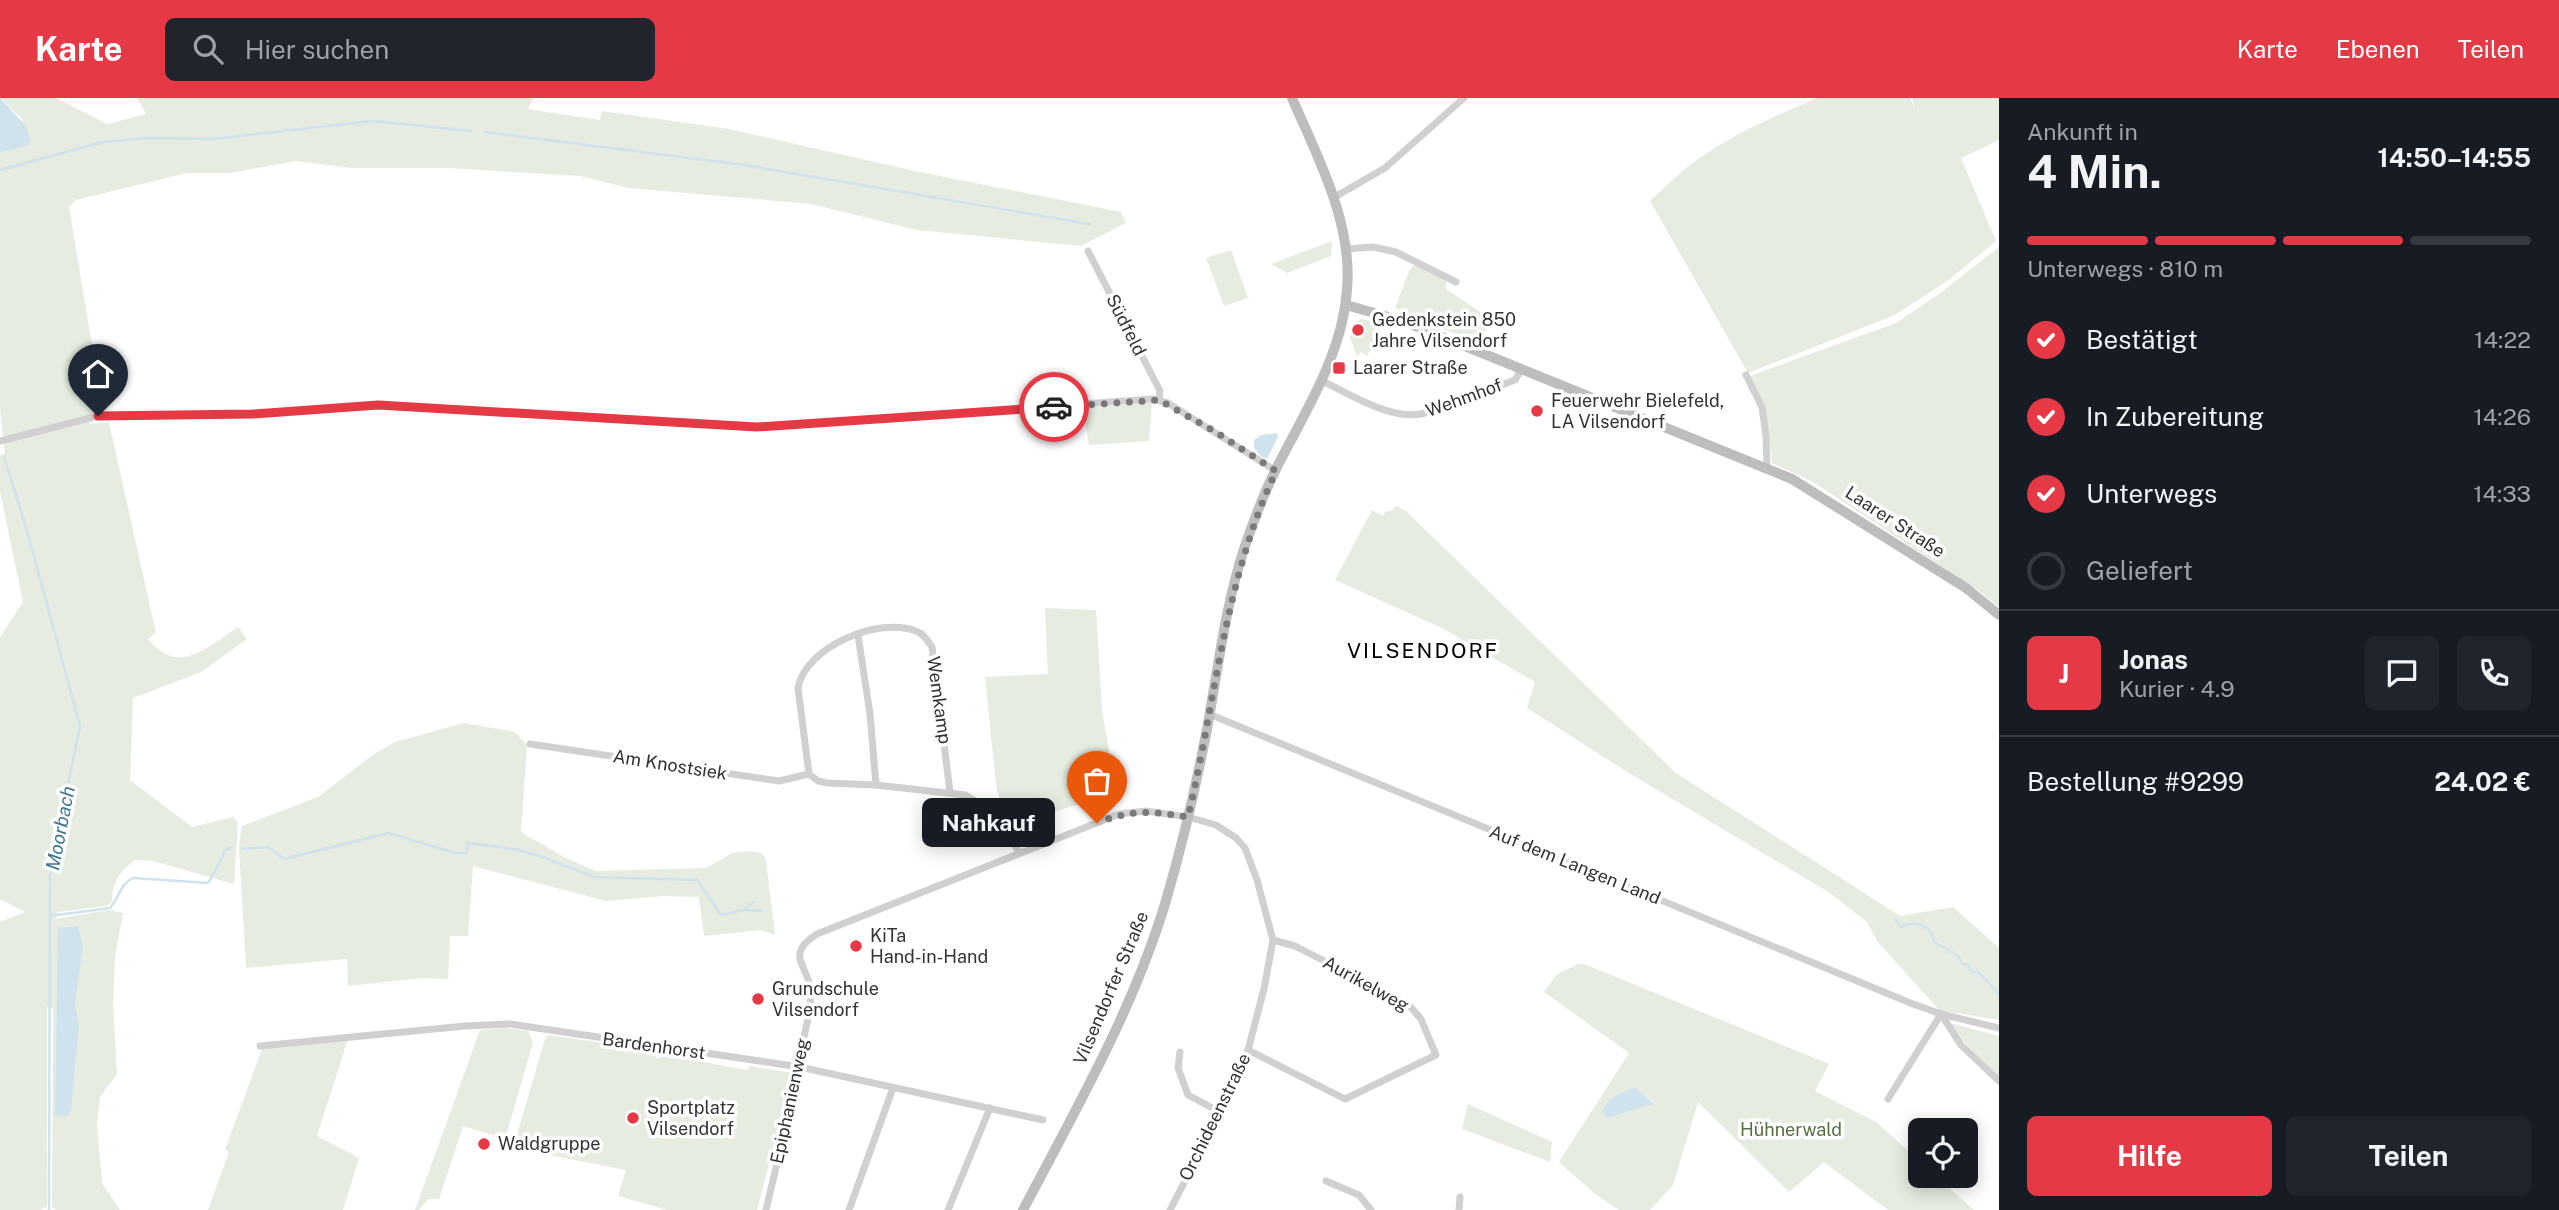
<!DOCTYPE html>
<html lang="de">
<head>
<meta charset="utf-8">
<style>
  :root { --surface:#171b24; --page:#20242c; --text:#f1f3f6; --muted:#9ea1a6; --line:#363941; --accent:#e63946 }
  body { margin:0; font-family:"Public Sans",sans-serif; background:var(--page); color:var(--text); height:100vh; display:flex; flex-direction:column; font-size:26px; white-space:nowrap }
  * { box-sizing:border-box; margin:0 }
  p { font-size:23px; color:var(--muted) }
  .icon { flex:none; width:38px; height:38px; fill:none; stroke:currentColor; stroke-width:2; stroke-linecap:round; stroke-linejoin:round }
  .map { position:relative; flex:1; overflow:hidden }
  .side { display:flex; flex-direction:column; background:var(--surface); width:560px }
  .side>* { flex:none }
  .buttons { position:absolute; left:1908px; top:1020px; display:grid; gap:14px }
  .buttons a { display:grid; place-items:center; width:70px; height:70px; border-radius:10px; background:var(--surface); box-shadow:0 4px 18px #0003; font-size:35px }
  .pin { position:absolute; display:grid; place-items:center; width:60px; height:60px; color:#fff; margin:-72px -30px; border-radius:50% 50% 50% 0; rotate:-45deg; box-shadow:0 0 7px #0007 }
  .pin .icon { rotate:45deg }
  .courier { position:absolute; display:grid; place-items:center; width:70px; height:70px; margin:-35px; border:5px solid #e63946; border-radius:50%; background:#fff; color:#222; box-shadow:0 2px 9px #0007 }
  .bubble { position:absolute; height:49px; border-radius:10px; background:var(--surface); box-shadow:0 4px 18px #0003; font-size:23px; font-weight:700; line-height:49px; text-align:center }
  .headline em { font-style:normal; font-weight:700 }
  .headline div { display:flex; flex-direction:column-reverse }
  .headline { display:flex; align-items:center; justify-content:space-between; height:119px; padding:0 28px }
  h1 { font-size:46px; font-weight:700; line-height:52px }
  .bar { display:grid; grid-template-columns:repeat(4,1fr); gap:10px 7px; align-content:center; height:84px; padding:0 28px }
  .bar i { height:9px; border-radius:5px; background:var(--line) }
  .bar .current { background:var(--accent) }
  .bar p { grid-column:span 4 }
  .line { display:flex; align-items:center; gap:18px; padding:0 28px; border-top:2px solid var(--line) }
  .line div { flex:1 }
  .round { display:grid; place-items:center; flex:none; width:74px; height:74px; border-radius:10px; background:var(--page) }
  ol { padding:0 28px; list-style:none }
  li { display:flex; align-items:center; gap:21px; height:77px }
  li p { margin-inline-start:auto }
  li .icon { padding:7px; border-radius:50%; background:var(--accent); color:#fff; stroke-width:4 }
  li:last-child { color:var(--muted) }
  li i { width:38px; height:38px; border:4px solid var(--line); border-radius:50% }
  .primary-button { display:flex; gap:14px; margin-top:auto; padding:14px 28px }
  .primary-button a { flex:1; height:80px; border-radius:10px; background:var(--accent); color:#fff; font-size:28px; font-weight:700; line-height:80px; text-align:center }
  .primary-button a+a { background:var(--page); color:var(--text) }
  header { display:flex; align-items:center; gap:42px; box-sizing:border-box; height:98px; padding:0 35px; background:var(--accent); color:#fff }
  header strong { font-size:33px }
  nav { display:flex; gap:38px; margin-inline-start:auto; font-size:24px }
  .search { width:490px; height:63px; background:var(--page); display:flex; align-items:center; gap:18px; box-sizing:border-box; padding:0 24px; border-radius:10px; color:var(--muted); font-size:26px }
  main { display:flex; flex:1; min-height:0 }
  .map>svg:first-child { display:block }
  .green { fill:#e6ecdf }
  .water { fill:#cfe2ee }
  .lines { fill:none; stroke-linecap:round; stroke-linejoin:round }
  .stream { stroke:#cfe2ee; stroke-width:2.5 }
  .street { stroke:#d0d0d0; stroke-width:7 }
  .secondary { stroke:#bdbdbd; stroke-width:10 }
  .done { stroke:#7a7a7a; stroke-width:7; stroke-dasharray:0 12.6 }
  .route { stroke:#e63946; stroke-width:9 }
  .poi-dot { fill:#e63946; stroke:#fff; stroke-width:2.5 }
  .labels { text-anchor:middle; stroke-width:7; stroke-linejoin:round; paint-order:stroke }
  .poi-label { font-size:18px; fill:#333; stroke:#fff; text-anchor:start }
  .street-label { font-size:18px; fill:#333; stroke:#fff }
  .park-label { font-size:18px; fill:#56703f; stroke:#fff }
  .water-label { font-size:19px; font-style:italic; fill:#3f7597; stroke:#fff }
  .quarter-label { font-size:21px; letter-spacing:2px; fill:#000; stroke:#fff }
</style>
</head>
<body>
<header>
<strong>Karte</strong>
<div class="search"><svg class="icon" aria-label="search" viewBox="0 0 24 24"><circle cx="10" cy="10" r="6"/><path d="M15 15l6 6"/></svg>Hier suchen</div>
<nav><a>Karte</a><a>Ebenen</a><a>Teilen</a></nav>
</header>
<main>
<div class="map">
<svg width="1999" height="1112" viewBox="0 0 1999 1112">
  <rect width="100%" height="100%" fill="#fff"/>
  <g class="green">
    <path d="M0,0H56L107,26L146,16L137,0H533L528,11L600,22L602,13L729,31L915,73L1121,114L1126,125L1081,148L917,132L811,106L629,90L580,78L448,70H352L295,63L231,75H187L76,102L69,109L103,314L88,317L89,326L109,324L156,535L148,541C179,579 207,549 238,529L247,541L201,574L133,600L130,682L192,729L233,719L238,724L234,786L153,763L135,762C121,771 111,786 112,803L107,808L58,814L55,821L109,812L123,815L115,859L113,907L117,976L100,999L97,1027L102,1085L120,1112H56L52,1108L53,910L47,909V1109L40,1112H0V824L25,814L0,801V539L23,504L0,394V357L5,356L0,311V55L31,44L21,20Z"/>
    <path d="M1817,0H1910L1915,11L1912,0H1999V42L1961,60L1996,143L1950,181L1895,217L1748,275L1650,103C1667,87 1684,70 1704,57C1739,33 1778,17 1817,0Z"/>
    <path d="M1332,143L1331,158L1287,175L1271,166Z"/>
    <path d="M1999,149V509L1979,493L1813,384L1772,365L1765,308L1750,278L1896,225L1939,196Z"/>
    <path d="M1231,152L1248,200L1224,208L1206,160Z"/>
    <path d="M1415,167L1446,181V191L1486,218L1488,225L1482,243L1476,245L1395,210L1410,171Z"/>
    <path d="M1361,221L1384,224L1367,258L1361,254L1357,259L1350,240L1352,227Z"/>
    <path d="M1152,305L1149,343L1089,347L1083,310Z"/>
    <path d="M1396,408L1406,413L1676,675L1900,818L1953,809L1999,850V922L1939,912L1877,843L1867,824L1830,795L1624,672L1527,610L1535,584L1442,530L1335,482L1372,412L1383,418L1385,414L1393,412Z"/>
    <path d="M1045,510L1096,512L1102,612L1117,698L1069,709L1007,730L996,687L985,579L1048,576Z"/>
    <path d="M464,625L515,634L527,647L521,734L564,759L596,773L706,770L732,755L751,753L762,755L766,762L775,837L761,832L704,838L699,799L663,798L606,803L473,768L468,838H450L448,881L422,880L348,888L347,861L246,870L239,749L242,728L318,699L374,656L395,644Z"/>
    <path d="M1578,866H1584L1829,966L1815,993L1876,1024L1920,1063V1078H1936L1974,1112H1888L1824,1064L1789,1094L1698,1004L1673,1087L1650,1112H1619L1595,1096L1559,1064L1629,955L1544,894L1556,877Z"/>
    <path d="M1950,925L1999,938V980L1964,944Z"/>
    <path d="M505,930L528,933L533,945L505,1041L463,1028L439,1101H428L419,1112H415L480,932Z"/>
    <path d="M549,937L649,952L658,961L664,957L748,972L749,968L793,975L757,1112H667L618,1098L626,1072L513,1050L545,941Z"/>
    <path d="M348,941L317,1038L359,1060L343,1112H208L229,1054L225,1052L262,951Z"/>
    <path d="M1468,1006L1552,1044L1550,1064L1462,1031Z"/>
  </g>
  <g class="water">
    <path d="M0,0L26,28L31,44L28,47L0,55Z"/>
    <path d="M1277,335L1278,339L1267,361L1260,358L1254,349V342L1261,337Z"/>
    <path d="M78,828L83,848L75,905L79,927L71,1012L68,1018L55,1019L58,830Z"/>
    <path d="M1635,989L1653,1006L1607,1020L1602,1013C1609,999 1620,995 1635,989Z"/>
  </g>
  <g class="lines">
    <g class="stream">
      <path d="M485,34L745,67L1089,126"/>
      <path d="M0,72L103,44L148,40L212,41L372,23L471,33"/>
      <path d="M4,359L26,429L80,628L50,775L49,1112"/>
      <path d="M243,751L268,749L284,761L389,735L455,755H466L468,745L514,751L540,758L594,779L697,782L721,817L743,812L754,804"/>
      <path d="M743,812L762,813"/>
      <path d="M50,818L110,810C120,799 119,787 133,780L208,785C214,774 222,765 224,753L231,750"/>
      <path d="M1895,821L1901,829C1915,822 1932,826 1934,844L1957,857L1963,866L1968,867L1972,874H1978L1999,896"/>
    </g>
    <g class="street">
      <path d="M1333,100L1385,70L1464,0"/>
      <path d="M1346,151L1373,149L1396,154L1456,184"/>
      <path d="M1088,153L1160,293L1159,302"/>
      <path d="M1746,277L1762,309L1766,338L1767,371"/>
      <path d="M1322,283C1351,296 1392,324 1425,315L1515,282L1522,271"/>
      <path d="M0,343L98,318L253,316L378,307L757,329L1152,301L1168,305L1276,373"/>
      <path d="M858,537L870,616L876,687"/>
      <path d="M1209,616L1913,906L1941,916L1999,930"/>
      <path d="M530,646L779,683L809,676"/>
      <path d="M950,694L932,549C928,543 924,536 916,533C879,518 805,549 798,590L809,676L818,683L827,685L876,687L965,697C987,708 1009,733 1019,755"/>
      <path d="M1941,916L1961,947L1999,983"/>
      <path d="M260,948L465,928L510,926L800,969L1043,1022"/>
      <path d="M1248,952L1345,1001L1436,957L1421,921L1408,906L1295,848L1273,842"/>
      <path d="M1180,954L1178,970L1188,997L1220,1014"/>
      <path d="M1888,1001L1941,916"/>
      <path d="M1326,1083L1359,1097L1371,1112"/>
      <path d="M766,1112C779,1054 796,997 804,939C807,925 811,910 811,896C811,869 782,858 817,836L1119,716L1146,713L1188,719L1216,727L1236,740L1245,750L1257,782L1273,842L1264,891L1248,952L1235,986L1170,1112"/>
      <path d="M849,1112L893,990"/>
      <path d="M948,1112L990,1010"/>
      <path d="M1459,1112L1460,1099"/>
    </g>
    <g class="secondary">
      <path d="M1346,207L1403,223L1792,381L1966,490L1999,517"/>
      <path d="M1023,1112C1076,1011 1135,909 1167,799C1183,744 1196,688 1207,631C1218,571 1225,509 1244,451C1253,424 1263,398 1275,373C1304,315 1342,259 1347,192C1353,125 1318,60 1292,0"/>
    </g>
  </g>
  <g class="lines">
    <path class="done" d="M1054,309L1159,302L1214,333L1276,373C1224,484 1216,601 1188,719C1149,713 1134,711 1097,725"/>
    <path class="route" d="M98,318L253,316L378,307L757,329L1054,309"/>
  </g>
  <g class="poi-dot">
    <circle cx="1358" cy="232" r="7"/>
    <rect x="1332" y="263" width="14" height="14" rx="3.5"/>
    <circle cx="1537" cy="313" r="7"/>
    <circle cx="856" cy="848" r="7"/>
    <circle cx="758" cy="901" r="7"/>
    <circle cx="633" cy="1020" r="7"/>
    <circle cx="484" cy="1046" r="7"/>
  </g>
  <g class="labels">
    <g class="poi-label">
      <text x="1372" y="228">Gedenkstein 850<tspan x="1372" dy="21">Jahre Vilsendorf</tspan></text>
      <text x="1353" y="276">Laarer Straße</text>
      <text x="1551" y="309">Feuerwehr Bielefeld,<tspan x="1551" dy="21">LA Vilsendorf</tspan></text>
      <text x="870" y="844">KiTa<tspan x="870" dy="21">Hand-in-Hand</tspan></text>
      <text x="772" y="897">Grundschule<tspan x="772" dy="21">Vilsendorf</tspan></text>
      <text x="647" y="1016">Sportplatz<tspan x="647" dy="21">Vilsendorf</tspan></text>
      <text x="498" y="1052">Waldgruppe</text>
    </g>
    <g class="street-label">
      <text transform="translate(1126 227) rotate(63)" y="6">Südfeld</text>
      <text transform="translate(1464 300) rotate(-20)" y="6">Wehmhof</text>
      <text transform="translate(1895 424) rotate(33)" y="6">Laarer Straße</text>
      <text transform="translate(939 602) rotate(82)" y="6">Wemkamp</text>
      <text transform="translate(670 667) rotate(9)" y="6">Am Knostsiek</text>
      <text transform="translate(1575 767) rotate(22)" y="6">Auf dem Langen Land</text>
      <text transform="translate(1366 886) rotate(29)" y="6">Aurikelweg</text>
      <text transform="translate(1111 890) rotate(-67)" y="6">Vilsendorfer Straße</text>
      <text transform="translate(654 948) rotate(8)" y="6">Bardenhorst</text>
      <text transform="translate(790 1003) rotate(-78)" y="6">Epiphanienweg</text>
      <text transform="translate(1215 1019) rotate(-64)" y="6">Orchideenstraße</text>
    </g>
    <g class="park-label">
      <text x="1791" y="1038">Hühnerwald</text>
    </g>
    <g class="water-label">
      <text transform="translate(60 730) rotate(-79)" y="7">Moorbach</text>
    </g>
    <g class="quarter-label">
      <text x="1423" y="560">VILSENDORF</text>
    </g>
  </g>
</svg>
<div class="buttons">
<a><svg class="icon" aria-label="locate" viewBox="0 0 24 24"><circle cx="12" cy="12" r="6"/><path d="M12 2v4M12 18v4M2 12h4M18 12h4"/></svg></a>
</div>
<div class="pin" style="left:1097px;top:725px;background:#ea580c"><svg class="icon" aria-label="bag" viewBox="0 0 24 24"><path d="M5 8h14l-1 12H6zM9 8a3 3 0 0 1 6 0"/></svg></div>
<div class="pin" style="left:98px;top:318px;background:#1f2937"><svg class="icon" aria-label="home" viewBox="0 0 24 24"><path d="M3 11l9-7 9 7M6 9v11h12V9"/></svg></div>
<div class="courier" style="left:1054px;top:309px"><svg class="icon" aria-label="car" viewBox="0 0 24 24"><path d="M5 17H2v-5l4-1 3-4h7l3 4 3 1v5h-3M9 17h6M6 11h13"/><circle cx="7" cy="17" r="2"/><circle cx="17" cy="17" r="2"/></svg></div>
<div class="bubble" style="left:922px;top:700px;width:133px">Nahkauf</div>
</div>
<section class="side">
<div class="headline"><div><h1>4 Min.</h1><p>Ankunft in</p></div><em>14:50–14:55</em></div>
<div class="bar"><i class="current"></i><i class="current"></i><i class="current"></i><i></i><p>Unterwegs · 810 m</p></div>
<ol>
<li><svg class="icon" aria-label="check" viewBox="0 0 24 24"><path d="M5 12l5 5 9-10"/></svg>Bestätigt<p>14:22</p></li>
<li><svg class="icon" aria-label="check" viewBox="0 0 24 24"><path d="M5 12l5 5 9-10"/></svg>In Zubereitung<p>14:26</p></li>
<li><svg class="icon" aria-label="check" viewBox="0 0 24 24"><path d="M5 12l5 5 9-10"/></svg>Unterwegs<p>14:33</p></li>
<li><i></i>Geliefert</li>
</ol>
<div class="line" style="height:126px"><b class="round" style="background:var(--accent);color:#fff">J</b><div><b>Jonas</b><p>Kurier · 4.9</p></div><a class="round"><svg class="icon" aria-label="chat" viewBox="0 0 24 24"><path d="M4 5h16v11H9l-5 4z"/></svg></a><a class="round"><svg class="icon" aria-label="phone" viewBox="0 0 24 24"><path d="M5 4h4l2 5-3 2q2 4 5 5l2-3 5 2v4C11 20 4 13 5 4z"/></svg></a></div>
<div class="line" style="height:91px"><div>Bestellung #9299</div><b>24.02 €</b></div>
<div class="primary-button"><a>Hilfe</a><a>Teilen</a></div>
</section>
</main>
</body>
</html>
